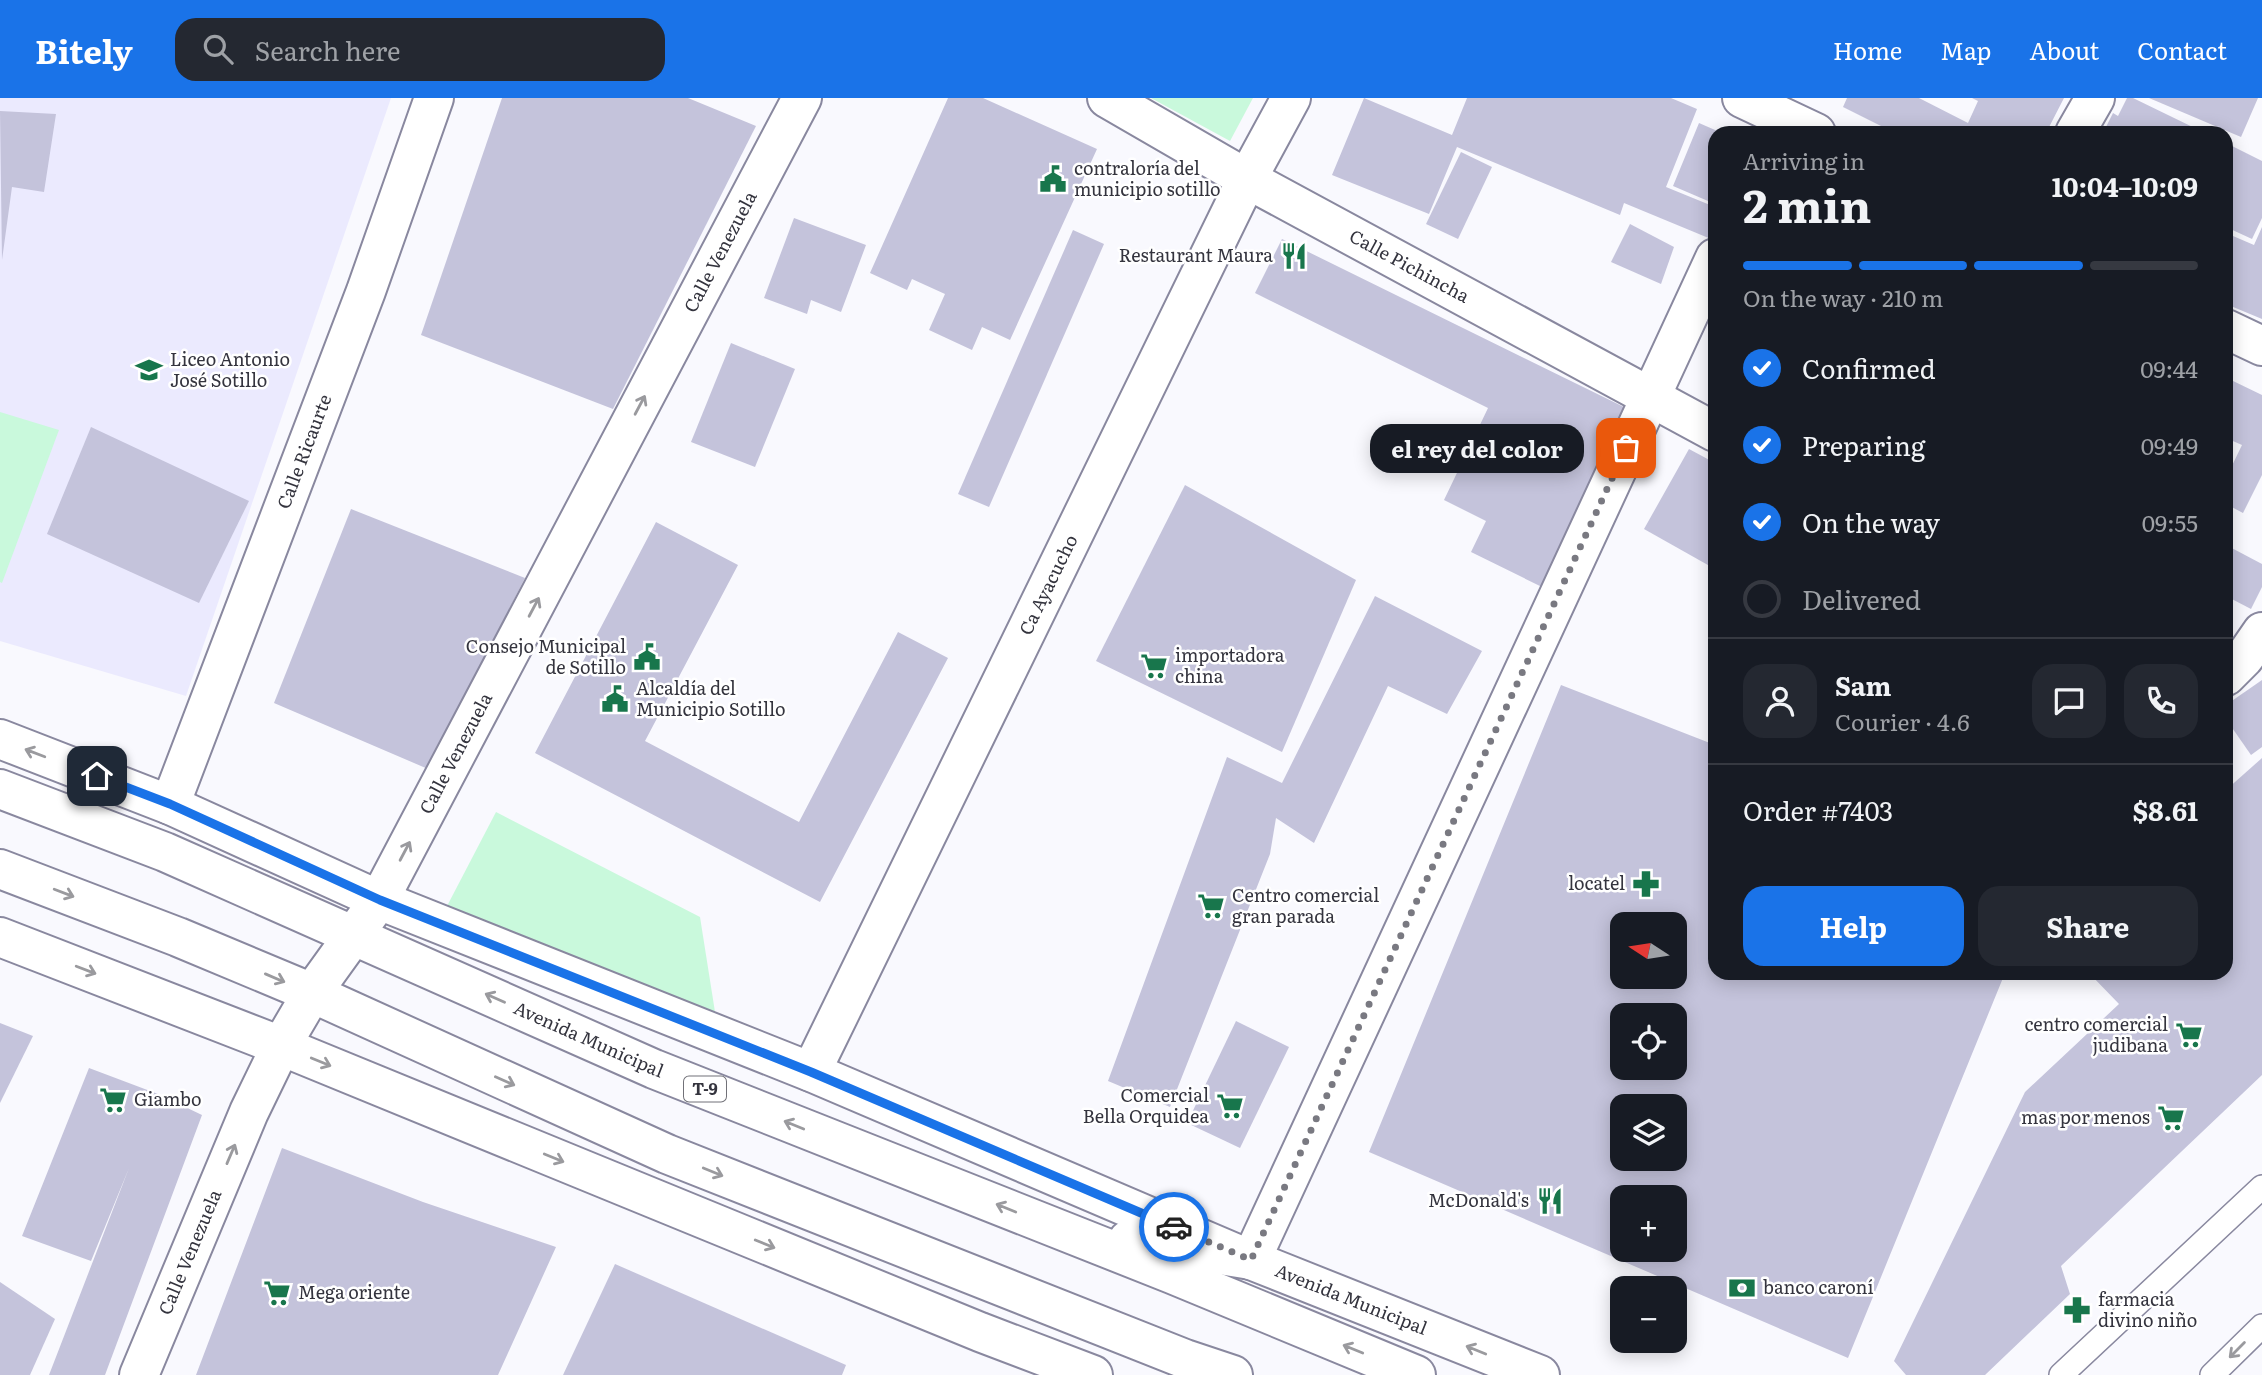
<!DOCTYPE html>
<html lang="en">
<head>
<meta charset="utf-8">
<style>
  :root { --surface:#171b24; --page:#242831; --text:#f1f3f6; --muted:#9ea1a6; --line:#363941; --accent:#1a73e8 }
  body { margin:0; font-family:Literata,serif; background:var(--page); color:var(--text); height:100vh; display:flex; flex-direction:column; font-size:26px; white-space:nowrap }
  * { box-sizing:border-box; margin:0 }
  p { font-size:23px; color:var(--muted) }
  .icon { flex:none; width:38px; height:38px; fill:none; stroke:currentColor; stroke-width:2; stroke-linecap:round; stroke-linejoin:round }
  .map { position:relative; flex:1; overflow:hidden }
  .drawer { position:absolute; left:1708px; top:28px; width:525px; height:854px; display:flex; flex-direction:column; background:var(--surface); border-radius:21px; box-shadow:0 4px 18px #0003 }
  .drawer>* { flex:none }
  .needle { width:46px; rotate:282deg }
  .buttons { position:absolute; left:1610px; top:814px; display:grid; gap:14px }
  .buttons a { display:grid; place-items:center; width:77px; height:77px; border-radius:14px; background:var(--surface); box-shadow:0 4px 18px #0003; font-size:35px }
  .pin { position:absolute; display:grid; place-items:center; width:60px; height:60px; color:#fff; margin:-30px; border-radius:14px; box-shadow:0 4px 10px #0006 }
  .courier { position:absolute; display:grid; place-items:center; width:70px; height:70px; margin:-35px; border:5px solid #1a73e8; border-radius:50%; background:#fff; color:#222; box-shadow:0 2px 9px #0007 }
  .bubble { position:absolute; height:49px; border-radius:21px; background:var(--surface); box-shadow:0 4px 18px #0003; font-size:23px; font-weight:700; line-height:49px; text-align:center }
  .head em { font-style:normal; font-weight:700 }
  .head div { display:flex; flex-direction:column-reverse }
  .head { display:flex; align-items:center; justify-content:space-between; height:119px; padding:0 35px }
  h1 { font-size:46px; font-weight:700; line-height:52px }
  .bar { display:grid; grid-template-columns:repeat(4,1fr); gap:10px 7px; align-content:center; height:84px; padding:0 35px }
  .bar i { height:9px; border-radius:5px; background:var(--line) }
  .bar .on { background:var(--accent) }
  .bar p { grid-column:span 4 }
  .line { display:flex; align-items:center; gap:18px; padding:0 35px; border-top:2px solid var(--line) }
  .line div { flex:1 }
  .round { display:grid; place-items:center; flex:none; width:74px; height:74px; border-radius:21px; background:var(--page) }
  ol { padding:0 35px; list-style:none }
  li { display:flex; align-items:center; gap:21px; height:77px }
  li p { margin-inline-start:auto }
  li .icon { padding:7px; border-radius:50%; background:var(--accent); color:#fff; stroke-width:4 }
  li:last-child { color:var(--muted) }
  li i { width:38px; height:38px; border:4px solid var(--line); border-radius:50% }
  .cta { display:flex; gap:14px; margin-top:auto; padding:14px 35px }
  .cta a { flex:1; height:80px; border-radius:21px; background:var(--accent); color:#fff; font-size:28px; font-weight:700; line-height:80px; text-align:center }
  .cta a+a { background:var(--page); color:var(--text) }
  header { display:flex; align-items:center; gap:42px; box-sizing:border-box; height:98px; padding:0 35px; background:var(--accent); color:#fff }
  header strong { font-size:33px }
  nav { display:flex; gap:38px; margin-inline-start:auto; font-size:24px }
  .search { width:490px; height:63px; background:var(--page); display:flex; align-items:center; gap:18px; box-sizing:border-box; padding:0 24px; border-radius:21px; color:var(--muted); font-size:26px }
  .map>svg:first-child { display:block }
  .built { fill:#ebeafe }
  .green { fill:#c9f9dc }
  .building { fill:#c4c3db; fill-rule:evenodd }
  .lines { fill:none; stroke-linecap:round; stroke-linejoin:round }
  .lane-casing { stroke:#89889f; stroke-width:26 }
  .street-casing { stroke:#89889f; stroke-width:42 }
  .highway-casing { stroke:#89889f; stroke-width:42 }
  .lane { stroke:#fff; stroke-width:23 }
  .street { stroke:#fff; stroke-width:38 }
  .highway { stroke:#fff; stroke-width:38 }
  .oneway { stroke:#9a9a9e }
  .done { stroke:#797981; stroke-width:7; stroke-dasharray:0 12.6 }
  .route { stroke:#1a73e8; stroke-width:9 }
  .labels { text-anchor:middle; stroke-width:5; stroke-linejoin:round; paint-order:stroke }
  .shield { fill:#fff; stroke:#717178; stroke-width:2 }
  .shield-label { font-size:16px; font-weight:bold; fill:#34343e }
  .poi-label { font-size:18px; fill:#34343e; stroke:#fff; text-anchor:start }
  .street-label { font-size:18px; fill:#34343e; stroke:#fff }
</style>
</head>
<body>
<header>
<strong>Bitely</strong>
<div class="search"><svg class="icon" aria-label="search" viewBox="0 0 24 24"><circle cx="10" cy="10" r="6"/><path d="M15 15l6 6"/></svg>Search here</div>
<nav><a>Home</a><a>Map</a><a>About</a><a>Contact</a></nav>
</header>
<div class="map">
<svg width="2262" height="1277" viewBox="0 0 2262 1277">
  <rect width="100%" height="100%" fill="#f9f9fe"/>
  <path class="built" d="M0,0H391L186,598L0,543Z"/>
  <g class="green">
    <path d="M1151,0H1253L1230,43Z"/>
    <path d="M0,314L59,332L2,485L0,484Z"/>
    <path d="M496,714L700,819L715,914L446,810Z"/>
  </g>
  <g class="building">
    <path d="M502,0H688L756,28L613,311L421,237Z"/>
    <path d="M948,0H983L1097,51L1010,242L982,229L972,252L929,232L945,196L912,181L907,192L870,175Z"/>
    <path d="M1364,0L1452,37L1467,0H1671L1697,11L1666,89L1715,109V131L1711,141L1624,105L1620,117L1457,49L1429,116L1332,77Z"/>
    <path d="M1847,0H1919L1968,25L1978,3L1972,0H2064L2046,35H1895L1843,9Z"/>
    <path d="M2127,0H2133L2205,35H2103L2113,15L2118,18Z"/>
    <path d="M2149,0H2258L2241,39Z"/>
    <path d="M0,13L56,16L44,94L12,89L2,162Z"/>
    <path d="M1699,25L1722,35H1715V106L1673,88Z"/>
    <path d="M2226,45L2262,63V120L2252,141L2226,129Z"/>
    <path d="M1461,54L1492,69L1458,141L1426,126Z"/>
    <path d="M794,120L866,147L841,214L811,202L807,216L764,200Z"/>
    <path d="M1630,126L1674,149L1661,186L1611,164Z"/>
    <path d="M2262,129V221L2226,206V135L2254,147Z"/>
    <path d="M1073,132L1104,146L989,409L958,396Z"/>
    <path d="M1282,141L1628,311L1542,489L1471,454L1486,423L1444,402L1488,310L1255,195Z"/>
    <path d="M731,245L795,271L755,369L691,344Z"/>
    <path d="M2231,282L2262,297V377L2243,415L2226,406V380L2242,347L2226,340V291Z"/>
    <path d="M91,329L249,403L199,505L47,436Z"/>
    <path d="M1689,351L1715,365V471L1644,431Z"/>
    <path d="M1185,387L1356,482L1282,654L1096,563Z"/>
    <path d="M351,411L525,480L428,671L274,605Z"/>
    <path d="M656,424L738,467L645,643L799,724L898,534L948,560L820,804L535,655Z"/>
    <path d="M2226,447L2262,466V489L2251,511L2226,498Z"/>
    <path d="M1375,498L1482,553L1447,616L1388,588L1314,745L1276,720L1270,756L1170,1009L1108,983L1227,659L1282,685Z"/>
    <path d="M2262,582V649L2251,657L2226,621V607Z"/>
    <path d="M1561,587L1715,647V875H2005L1848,1260L1369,1054ZM1622,826H1675V878H1622ZM1622,917H1675V970H1622ZM1622,1008H1675V1060H1622ZM1622,1099H1675V1152H1622Z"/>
    <path d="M2262,660V977L2061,1168L2070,1196L1985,1277H1906L1894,1263L2025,994L2119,906L2089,875H2226V692Z"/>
    <path d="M1236,923L1289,949L1240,1050L1187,1025Z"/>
    <path d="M0,925L33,938L0,1005Z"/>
    <path d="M89,970L158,996L202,1017L105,1277H49L129,1070L91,1163L22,1138Z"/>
    <path d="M282,1050L423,1104L556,1149L498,1277H196Z"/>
    <path d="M615,1166L846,1267L842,1277H563Z"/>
    <path d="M0,1184L55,1221L30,1277H0Z"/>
  </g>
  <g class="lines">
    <defs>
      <g id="lane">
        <path d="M2061,1277L2262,1089"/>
        <path d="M2212,1277L2262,1228"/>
      </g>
      <g id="street">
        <path id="s1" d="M1107,0L1247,81L1715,334"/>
        <path d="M1742,0L1816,35"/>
        <path d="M2075,35L2095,0"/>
        <path d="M2226,231L2262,248"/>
        <path d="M2226,578L2244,560L2262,534"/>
        <path id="s2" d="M0,641L170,707L379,802L811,974L1251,1162L1540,1277"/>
        <path id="s3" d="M170,707L366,193L434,0"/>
        <path d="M0,839L281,948L980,1234L1093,1277"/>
        <path id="s4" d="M811,974L1247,81L1291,0"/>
        <path d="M1251,1162L1715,160"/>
        <path id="s5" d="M139,1277L249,1014L281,948L312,895L379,802L802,0"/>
      </g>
      <g id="highway">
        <path id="s6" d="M0,691L165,754L654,971L1172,1176L1416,1277"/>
        <path d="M0,771L178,839L312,895L667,1056L1185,1261L1233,1277"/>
        <path d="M1128,1142L1251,1162"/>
      </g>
    </defs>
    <use href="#lane" class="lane-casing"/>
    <use href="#street" class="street-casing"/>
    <use href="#highway" class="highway-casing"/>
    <use href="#lane" class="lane"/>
    <use href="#street" class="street"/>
    <use href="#highway" class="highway"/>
  </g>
  <defs><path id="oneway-shaft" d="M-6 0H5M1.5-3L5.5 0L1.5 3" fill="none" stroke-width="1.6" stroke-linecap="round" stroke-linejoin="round" transform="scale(1.75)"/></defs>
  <g class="oneway">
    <use href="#oneway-shaft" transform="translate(640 307) rotate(-62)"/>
    <use href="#oneway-shaft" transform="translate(534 509) rotate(-62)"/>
    <use href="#oneway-shaft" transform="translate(35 655) rotate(-159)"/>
    <use href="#oneway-shaft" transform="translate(405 753) rotate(-62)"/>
    <use href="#oneway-shaft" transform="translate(64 795) rotate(21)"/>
    <use href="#oneway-shaft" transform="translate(86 872) rotate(21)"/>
    <use href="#oneway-shaft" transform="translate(275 880) rotate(23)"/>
    <use href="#oneway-shaft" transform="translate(495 900) rotate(-156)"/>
    <use href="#oneway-shaft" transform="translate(321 964) rotate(22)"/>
    <use href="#oneway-shaft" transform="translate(505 983) rotate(24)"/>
    <use href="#oneway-shaft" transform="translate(794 1027) rotate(-158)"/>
    <use href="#oneway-shaft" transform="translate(231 1056) rotate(-67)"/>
    <use href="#oneway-shaft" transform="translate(554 1060) rotate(22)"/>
    <use href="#oneway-shaft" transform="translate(713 1074) rotate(22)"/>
    <use href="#oneway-shaft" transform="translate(1006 1110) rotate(-158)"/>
    <use href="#oneway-shaft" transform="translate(765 1146) rotate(22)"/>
    <use href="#oneway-shaft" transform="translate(1353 1251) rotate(-158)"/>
    <use href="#oneway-shaft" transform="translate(1476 1252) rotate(-158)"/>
    <use href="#oneway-shaft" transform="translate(2237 1252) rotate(135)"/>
  </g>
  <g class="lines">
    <path class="done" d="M1174,1129L1251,1162L1626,350"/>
    <path class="route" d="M97,678L170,706L380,802L811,974L1174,1129"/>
  </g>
  <defs>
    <symbol id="civic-bare" viewBox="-9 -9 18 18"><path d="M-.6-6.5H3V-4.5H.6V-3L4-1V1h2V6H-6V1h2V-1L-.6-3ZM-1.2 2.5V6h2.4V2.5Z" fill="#18764c" stroke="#fff" stroke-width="2.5" paint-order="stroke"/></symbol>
    <symbol id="restaurant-bare" viewBox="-9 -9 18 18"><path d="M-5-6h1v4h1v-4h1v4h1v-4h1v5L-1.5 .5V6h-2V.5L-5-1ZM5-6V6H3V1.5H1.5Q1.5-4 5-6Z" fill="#18764c" stroke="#fff" stroke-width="2.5" paint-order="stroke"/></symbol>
    <symbol id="school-bare" viewBox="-9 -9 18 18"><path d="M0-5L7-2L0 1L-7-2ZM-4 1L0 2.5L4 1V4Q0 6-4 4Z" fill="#18764c" stroke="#fff" stroke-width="2.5" paint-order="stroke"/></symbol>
    <symbol id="supermarket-bare" viewBox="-9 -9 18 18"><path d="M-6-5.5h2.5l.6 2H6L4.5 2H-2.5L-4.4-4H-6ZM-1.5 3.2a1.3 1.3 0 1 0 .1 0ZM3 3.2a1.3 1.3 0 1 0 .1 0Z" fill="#18764c" stroke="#fff" stroke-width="2.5" paint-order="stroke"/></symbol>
    <symbol id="pharmacy-bare" viewBox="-9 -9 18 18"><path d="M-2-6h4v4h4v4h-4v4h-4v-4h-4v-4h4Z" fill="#18764c" stroke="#fff" stroke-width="2.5" paint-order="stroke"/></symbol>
    <symbol id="bank-bare" viewBox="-9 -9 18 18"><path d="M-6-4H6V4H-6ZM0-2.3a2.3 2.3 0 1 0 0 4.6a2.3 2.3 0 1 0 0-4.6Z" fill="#18764c" stroke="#fff" stroke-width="2.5" paint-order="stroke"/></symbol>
  </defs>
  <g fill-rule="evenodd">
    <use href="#civic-bare" x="1034" y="62" width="38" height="38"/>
    <use href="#restaurant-bare" x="1275" y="139" width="38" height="38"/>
    <use href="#school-bare" x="130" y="253" width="38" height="38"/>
    <use href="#civic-bare" x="628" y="540" width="38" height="38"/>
    <use href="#supermarket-bare" x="1135" y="549" width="38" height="38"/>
    <use href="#civic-bare" x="596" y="582" width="38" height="38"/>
    <use href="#pharmacy-bare" x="1627" y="767" width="38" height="38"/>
    <use href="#supermarket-bare" x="1192" y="789" width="38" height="38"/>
    <use href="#supermarket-bare" x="2170" y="918" width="38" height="38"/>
    <use href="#supermarket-bare" x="94" y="983" width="38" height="38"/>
    <use href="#supermarket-bare" x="1211" y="989" width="38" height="38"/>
    <use href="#supermarket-bare" x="2152" y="1001" width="38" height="38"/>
    <use href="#restaurant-bare" x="1531" y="1084" width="38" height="38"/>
    <use href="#bank-bare" x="1723" y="1171" width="38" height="38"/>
    <use href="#supermarket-bare" x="258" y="1176" width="38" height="38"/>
    <use href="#pharmacy-bare" x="2058" y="1193" width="38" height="38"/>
  </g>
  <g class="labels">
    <rect class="shield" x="684" y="978.5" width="42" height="25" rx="5"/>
    <g class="shield-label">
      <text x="705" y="997">T-9</text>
    </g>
    <g class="poi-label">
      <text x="1074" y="77">contraloría del<tspan x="1074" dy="21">municipio sotillo</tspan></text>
      <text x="1273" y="164" text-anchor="end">Restaurant Maura</text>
      <text x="170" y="268">Liceo Antonio<tspan x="170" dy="21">José Sotillo</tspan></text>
      <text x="626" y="555" text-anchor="end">Consejo Municipal<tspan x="626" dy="21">de Sotillo</tspan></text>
      <text x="1175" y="564">importadora<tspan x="1175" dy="21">china</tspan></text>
      <text x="636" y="597">Alcaldía del<tspan x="636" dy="21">Municipio Sotillo</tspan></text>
      <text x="1625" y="792" text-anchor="end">locatel</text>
      <text x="1232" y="804">Centro comercial<tspan x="1232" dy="21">gran parada</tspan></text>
      <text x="2168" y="933" text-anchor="end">centro comercial<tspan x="2168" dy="21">judibana</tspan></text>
      <text x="1209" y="1004" text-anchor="end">Comercial<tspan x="1209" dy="21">Bella Orquidea</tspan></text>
      <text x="134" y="1008">Giambo</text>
      <text x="2150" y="1026" text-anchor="end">mas por menos</text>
      <text x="1529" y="1109" text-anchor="end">McDonald's</text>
      <text x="1763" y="1196">banco caroní</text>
      <text x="298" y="1201">Mega oriente</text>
      <text x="2098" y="1208">farmacia<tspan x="2098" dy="21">divino niño</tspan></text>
    </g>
    <g class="street-label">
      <text dy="6" stroke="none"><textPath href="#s5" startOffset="1267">Calle Venezuela</textPath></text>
      <text dy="6" stroke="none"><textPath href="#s1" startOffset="346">Calle Pichincha</textPath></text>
      <text dy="6" stroke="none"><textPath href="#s3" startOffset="378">Calle Ricaurte</textPath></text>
      <text dy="6" stroke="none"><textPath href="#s4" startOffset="542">Ca Ayacucho</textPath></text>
      <text dy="6" stroke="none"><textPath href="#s5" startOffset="700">Calle Venezuela</textPath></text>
      <text dy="6" stroke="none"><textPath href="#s6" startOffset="640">Avenida Municipal</textPath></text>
      <text dy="6" stroke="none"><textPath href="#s5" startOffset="133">Calle Venezuela</textPath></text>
      <text dy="6" stroke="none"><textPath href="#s2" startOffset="1463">Avenida Municipal</textPath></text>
    </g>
  </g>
</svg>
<div class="buttons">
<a><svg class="needle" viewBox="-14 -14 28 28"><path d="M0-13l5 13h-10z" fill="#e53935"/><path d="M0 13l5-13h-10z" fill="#9ea1a6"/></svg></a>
<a><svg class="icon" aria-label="locate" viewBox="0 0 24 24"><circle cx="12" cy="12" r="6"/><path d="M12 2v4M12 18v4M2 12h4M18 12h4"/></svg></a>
<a><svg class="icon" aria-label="layers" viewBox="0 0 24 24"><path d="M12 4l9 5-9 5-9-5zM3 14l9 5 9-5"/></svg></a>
<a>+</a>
<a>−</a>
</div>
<div class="pin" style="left:1626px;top:350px;background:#ea580c"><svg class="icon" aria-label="bag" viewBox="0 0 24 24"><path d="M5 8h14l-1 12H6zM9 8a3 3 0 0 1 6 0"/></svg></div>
<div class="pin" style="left:97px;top:678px;background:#1f2937"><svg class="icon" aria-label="home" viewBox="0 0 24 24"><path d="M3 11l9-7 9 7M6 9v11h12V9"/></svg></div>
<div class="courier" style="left:1174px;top:1129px"><svg class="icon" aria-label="car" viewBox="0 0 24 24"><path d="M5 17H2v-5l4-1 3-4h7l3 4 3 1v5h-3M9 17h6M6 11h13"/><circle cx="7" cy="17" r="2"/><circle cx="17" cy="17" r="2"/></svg></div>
<div class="bubble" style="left:1370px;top:326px;width:214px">el rey del color</div>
<section class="drawer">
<div class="head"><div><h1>2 min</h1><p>Arriving in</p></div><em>10:04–10:09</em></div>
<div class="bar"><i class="on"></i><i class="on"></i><i class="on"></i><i></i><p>On the way · 210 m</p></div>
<ol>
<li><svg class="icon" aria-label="check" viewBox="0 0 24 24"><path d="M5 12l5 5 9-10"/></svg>Confirmed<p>09:44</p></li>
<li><svg class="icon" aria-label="check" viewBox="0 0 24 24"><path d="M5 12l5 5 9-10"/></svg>Preparing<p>09:49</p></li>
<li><svg class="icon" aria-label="check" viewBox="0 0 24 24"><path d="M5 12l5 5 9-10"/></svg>On the way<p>09:55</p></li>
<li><i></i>Delivered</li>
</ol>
<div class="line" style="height:126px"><a class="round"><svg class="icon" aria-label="person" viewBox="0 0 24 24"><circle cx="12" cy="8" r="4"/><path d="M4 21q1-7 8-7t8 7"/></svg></a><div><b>Sam</b><p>Courier · 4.6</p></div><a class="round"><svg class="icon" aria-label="chat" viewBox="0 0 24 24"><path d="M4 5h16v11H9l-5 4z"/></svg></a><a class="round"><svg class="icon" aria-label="phone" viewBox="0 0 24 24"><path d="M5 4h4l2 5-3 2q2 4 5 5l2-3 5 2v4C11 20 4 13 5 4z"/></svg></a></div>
<div class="line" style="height:91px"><div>Order #7403</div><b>$8.61</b></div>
<div class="cta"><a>Help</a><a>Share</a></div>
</section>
</div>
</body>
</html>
